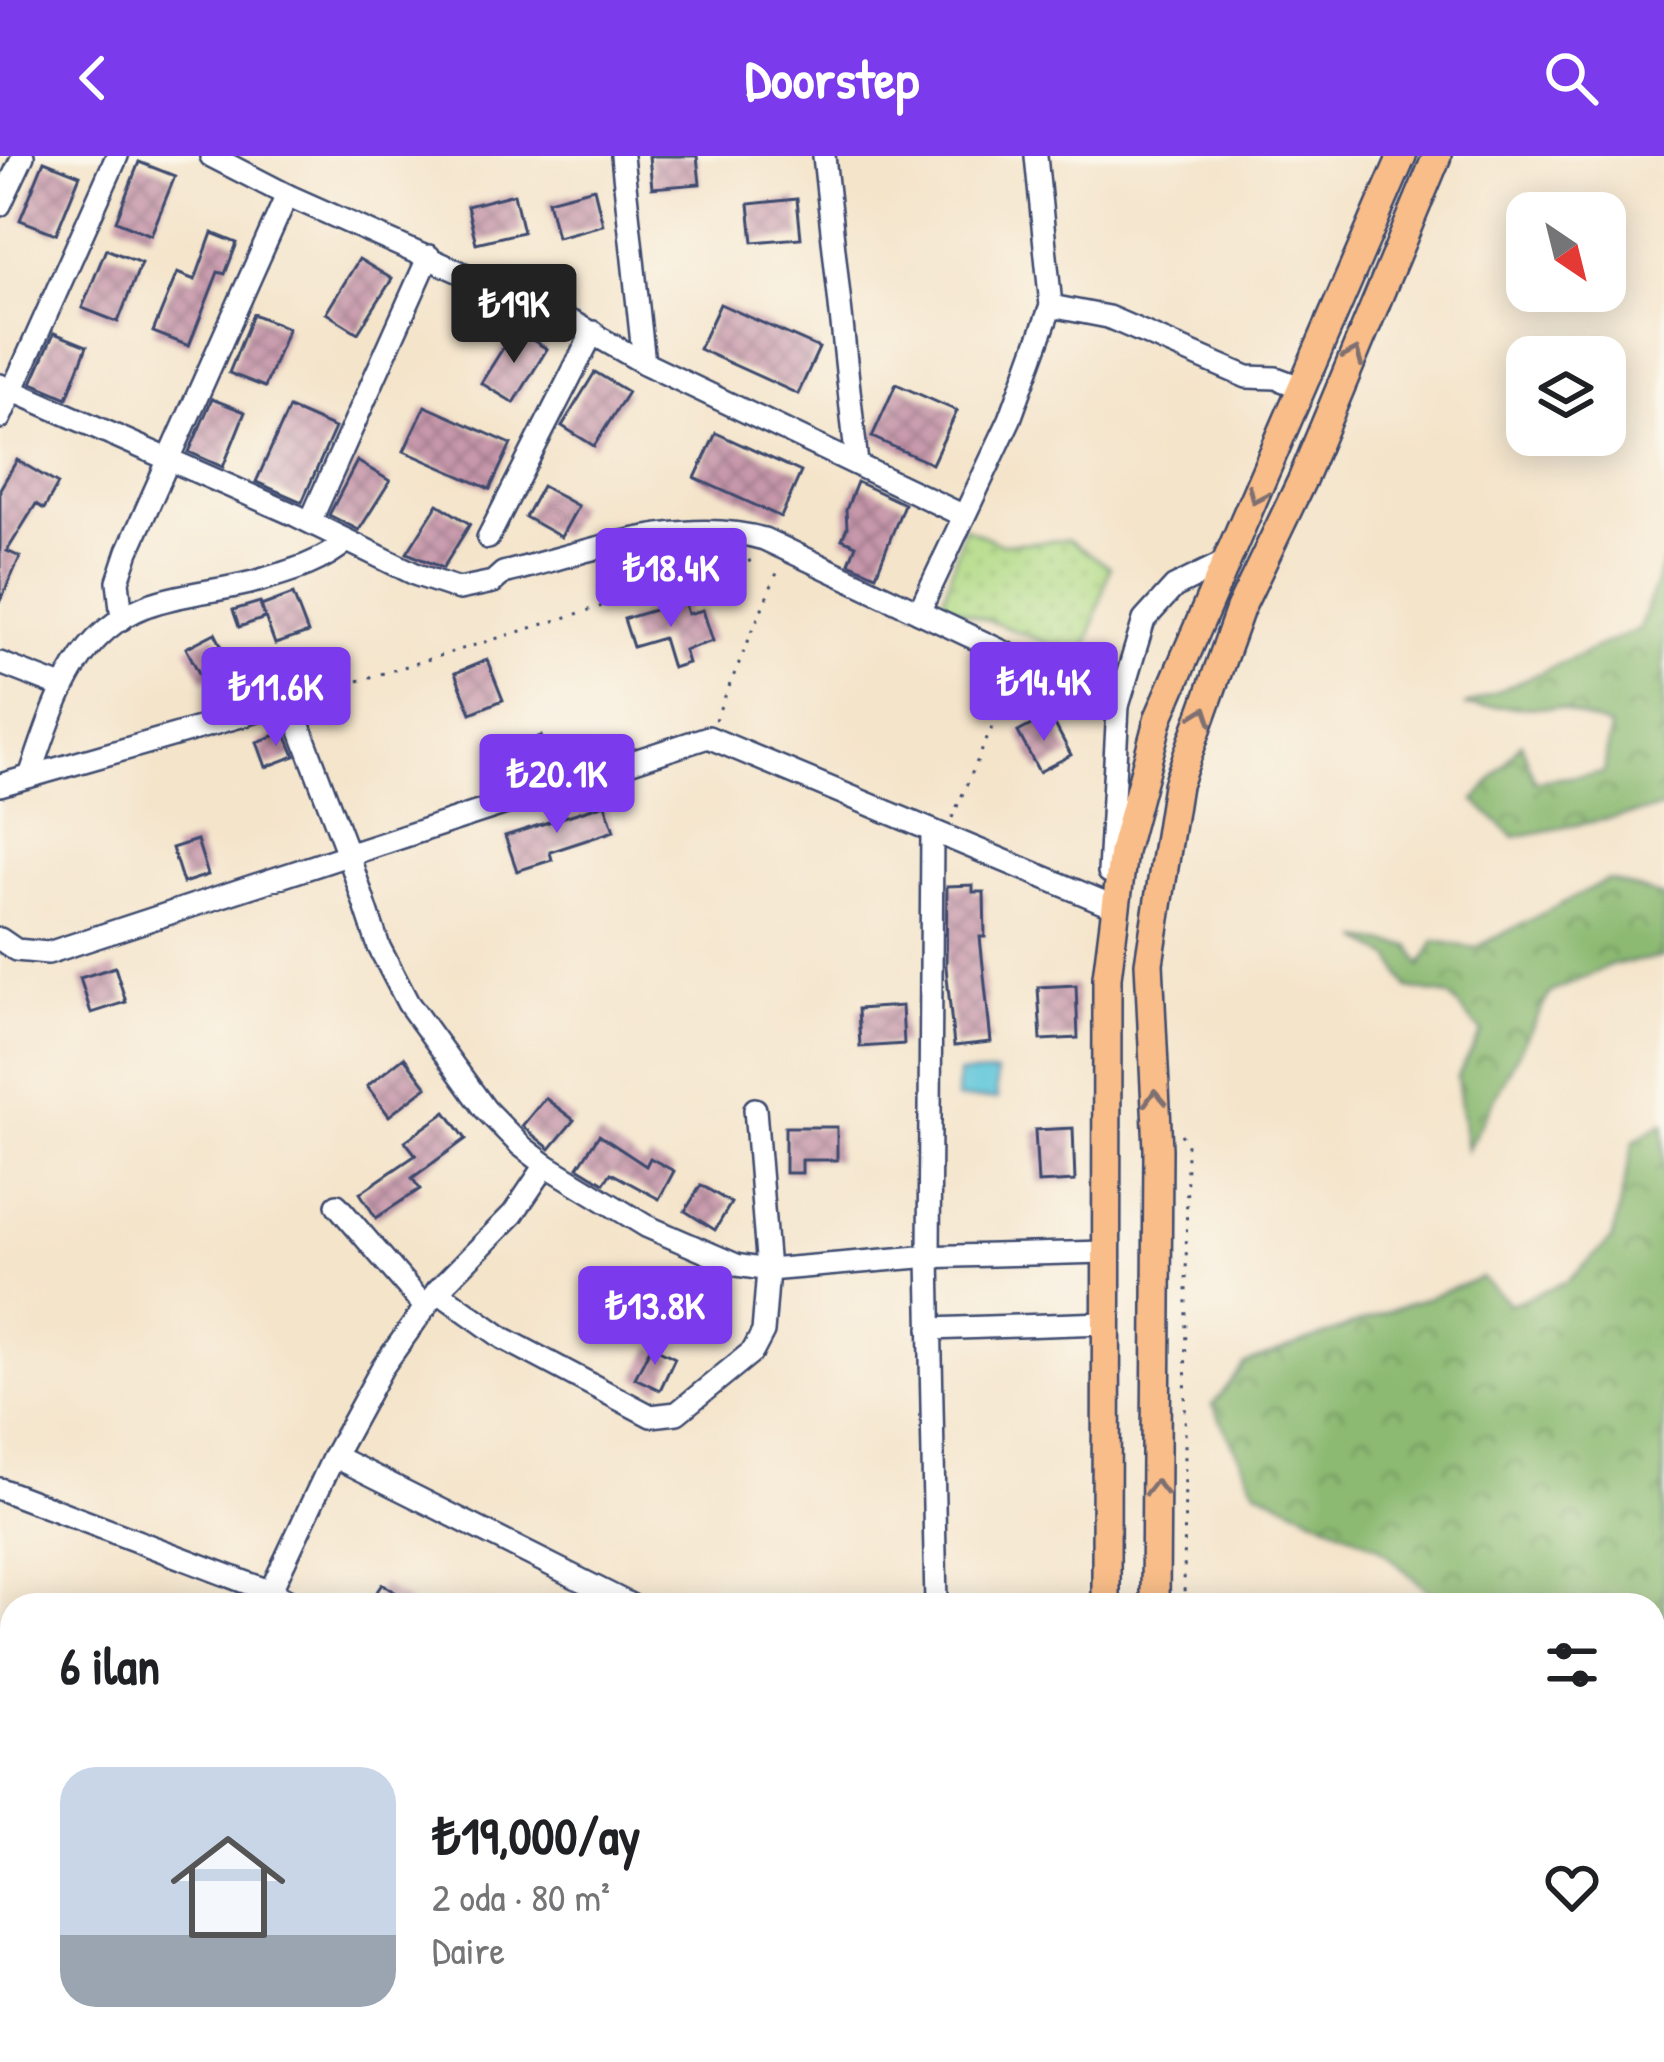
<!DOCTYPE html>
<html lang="tr">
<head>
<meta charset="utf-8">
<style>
  :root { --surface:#fff; --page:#f2f2f2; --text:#202124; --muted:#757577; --accent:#7c3aed }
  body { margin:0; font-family:"Patrick Hand",sans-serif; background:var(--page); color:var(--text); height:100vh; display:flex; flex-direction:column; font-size:45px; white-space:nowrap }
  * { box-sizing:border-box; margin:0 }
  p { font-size:39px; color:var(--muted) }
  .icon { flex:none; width:66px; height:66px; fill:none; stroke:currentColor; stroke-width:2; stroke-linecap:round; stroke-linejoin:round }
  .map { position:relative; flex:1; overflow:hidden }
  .sheet { position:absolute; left:0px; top:1437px; width:1665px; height:471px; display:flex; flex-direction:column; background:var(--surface); border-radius:36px 36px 0 0; box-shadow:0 6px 30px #0003 }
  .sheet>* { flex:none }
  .needle { width:78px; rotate:145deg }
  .controls { position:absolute; left:1506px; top:36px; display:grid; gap:24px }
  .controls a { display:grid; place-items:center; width:120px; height:120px; border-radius:24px; background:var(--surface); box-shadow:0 6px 30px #0003; font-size:60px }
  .price { position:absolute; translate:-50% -102px; padding:0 27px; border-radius:12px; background:var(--accent); color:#fff; font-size:39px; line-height:78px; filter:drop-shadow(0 3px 6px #0008) }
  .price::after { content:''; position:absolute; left:50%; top:72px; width:36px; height:27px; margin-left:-18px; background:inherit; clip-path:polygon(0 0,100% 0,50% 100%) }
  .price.active { background:#222; color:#fff }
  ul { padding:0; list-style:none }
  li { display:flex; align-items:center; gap:36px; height:300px; padding:0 60px }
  li span { display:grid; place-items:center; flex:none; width:336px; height:240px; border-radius:36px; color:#555 }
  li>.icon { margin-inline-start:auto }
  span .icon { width:144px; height:144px; fill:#fffc; stroke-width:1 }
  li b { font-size:51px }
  h2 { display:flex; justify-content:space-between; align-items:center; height:144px; padding:0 60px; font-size:51px }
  header { display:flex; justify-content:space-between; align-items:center; height:156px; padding:0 60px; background:var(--accent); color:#fff; font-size:54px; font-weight:700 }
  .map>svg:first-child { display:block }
  .forest { fill:url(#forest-crowns); stroke:#547468; stroke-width:3 }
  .park { fill:url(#park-dots); stroke:#668472; stroke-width:3 }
  .water { fill:#5cc5d9; stroke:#3c7a9c; stroke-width:3 }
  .building { fill:url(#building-cross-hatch) }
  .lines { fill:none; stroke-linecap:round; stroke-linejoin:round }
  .minor-casing { stroke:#3c4a6e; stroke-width:26 }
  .major-casing { stroke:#3c4a6e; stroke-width:32 }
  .path { stroke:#3c4a6e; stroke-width:3; stroke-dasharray:3 9; stroke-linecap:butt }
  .minor { stroke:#fff; stroke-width:21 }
  .major { stroke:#f8bd88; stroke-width:27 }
  .oneway { stroke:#7e6f71 }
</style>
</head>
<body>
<header><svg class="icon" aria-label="back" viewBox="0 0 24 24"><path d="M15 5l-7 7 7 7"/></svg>Doorstep<svg class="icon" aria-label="search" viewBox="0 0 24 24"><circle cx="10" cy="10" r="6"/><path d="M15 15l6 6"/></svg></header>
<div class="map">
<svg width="1664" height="1906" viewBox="0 0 1664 1906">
  <defs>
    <pattern id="forest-crowns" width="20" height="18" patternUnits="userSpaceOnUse" patternTransform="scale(3)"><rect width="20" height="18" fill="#8cba72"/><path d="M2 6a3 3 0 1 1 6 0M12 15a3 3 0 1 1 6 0" fill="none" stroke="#729861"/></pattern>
    <pattern id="park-dots" width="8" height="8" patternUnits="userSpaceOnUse" patternTransform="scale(3)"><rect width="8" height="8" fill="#b0da85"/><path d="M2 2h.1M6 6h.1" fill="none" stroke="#97bb75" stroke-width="1.8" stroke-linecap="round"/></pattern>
    <pattern id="building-cross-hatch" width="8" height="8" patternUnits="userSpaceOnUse" patternTransform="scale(3)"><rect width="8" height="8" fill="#c798aa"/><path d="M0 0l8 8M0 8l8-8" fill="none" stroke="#a17c8e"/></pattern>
  </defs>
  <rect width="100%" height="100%" fill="#fbf7ec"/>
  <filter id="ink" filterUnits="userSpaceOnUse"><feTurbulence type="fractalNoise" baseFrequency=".00833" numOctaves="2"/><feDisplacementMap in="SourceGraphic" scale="24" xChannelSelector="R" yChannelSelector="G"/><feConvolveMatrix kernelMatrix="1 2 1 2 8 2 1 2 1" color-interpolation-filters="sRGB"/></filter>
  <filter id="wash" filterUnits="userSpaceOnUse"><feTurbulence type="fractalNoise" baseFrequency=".004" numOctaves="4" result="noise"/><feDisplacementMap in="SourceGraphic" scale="48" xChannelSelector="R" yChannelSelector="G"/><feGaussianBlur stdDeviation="2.7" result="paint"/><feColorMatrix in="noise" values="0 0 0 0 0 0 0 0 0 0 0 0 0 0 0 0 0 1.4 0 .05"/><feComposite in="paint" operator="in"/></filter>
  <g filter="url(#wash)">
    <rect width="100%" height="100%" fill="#f4e4ca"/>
    <g class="forest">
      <path d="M1664,405V652L1514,681L1475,645L1521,587L1535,625L1604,617L1610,571L1558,552L1464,550L1639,473Z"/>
      <path d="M1608,724L1664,741V801L1611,809L1550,837L1467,994L1457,921L1482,876L1449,840L1408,832L1392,802L1360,783L1410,790L1421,810L1435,785L1475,792Z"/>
      <path d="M1664,967V1906H1300L1297,1896H1653V1449H1445L1378,1391L1256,1333L1213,1249L1245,1208L1481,1122L1511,1148L1568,1125L1612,1083L1634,985Z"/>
    </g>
    <path class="park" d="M964,371L1002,388L1068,384L1110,411L1084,501L942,447Z"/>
    <path class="water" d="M996,917L997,943H957L958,918Z"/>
    <g id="blocks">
      <g class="building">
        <path d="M649,0H697L700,28L652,32Z"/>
        <path d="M44,5L80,19L56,78L20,64Z"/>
        <path d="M139,6L175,20L151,79L116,65Z"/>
        <path d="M594,32L603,69L557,81L548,44Z"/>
        <path d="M514,38L523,76L476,87L467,50Z"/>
        <path d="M797,43L801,82L753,86L749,48Z"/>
        <path d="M212,77L237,87L225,118L218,116L189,190L153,176L177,117L195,124Z"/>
        <path d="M106,93L141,107L118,166L82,152Z"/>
        <path d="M359,103L392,123L358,177L326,157Z"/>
        <path d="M720,148L819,192L798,238L699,193Z"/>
        <path d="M253,158L288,172L265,231L229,217Z"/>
        <path d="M515,173L547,193L514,247L481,227Z"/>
        <path d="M54,177L87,190L67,242L32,227Z"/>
        <path d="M595,216L628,236L594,290L562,270Z"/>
        <path d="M896,228L957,255L932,308L872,281Z"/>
        <path d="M212,243L245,256L223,311L189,296Z"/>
        <path d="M425,250L511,288L490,333L404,295Z"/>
        <path d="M289,252L335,272L302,346L256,326Z"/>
        <path d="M716,277L801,316L781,361L695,322Z"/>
        <path d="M17,304L58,328L44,353L36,348L7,395L20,401L0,446V333Z"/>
        <path d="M357,305L390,325L359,374L329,359Z"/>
        <path d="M857,326L904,348L876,419L849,407L856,389L842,383L847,372L846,354Z"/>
        <path d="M542,330L578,350L561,381L525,361Z"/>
        <path d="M438,348L470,368L443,412L407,397Z"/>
        <path d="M293,438L308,477L275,488L261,450Z"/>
        <path d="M684,445L688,458L703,454L713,485L684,494L688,507L672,512L663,482L633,491L624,463Z"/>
        <path d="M260,446L265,462L239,471L233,454Z"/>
        <path d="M215,477L232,510L203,525L186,492Z"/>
        <path d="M487,504L503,544L471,557L455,517Z"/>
        <path d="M1050,559L1071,599L1039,616L1018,576Z"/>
        <path d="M285,576L295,600L266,611L257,586Z"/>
        <path d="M541,580L555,615L527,625L513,591Z"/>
        <path d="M605,648L614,675L550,696L552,704L517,715L505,680Z"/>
        <path d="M197,684L208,719L183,727L172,692Z"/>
        <path d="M973,729V736H984L985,781H980L991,886L954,890L946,811L947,730Z"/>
        <path d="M115,811L126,846L91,857L80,822Z"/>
        <path d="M1076,829L1078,882L1041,884L1038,831Z"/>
        <path d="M902,850L904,888L860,891L858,853Z"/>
        <path d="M404,901L427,931L389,960L367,930Z"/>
        <path d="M545,942L574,964L550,993L522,970Z"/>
        <path d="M446,956L466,983L412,1022L420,1033L376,1062L360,1037L416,999L405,985Z"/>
        <path d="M785,971H837V1004H802V1017H785Z"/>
        <path d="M1073,972L1075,1025L1038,1027L1035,974Z"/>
        <path d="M599,979L646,1010L650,1002L674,1015L659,1043L611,1017L604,1027L578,1011Z"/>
        <path d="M701,1029L731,1047L715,1074L685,1055Z"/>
        <path d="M651,1190L675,1202L660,1234L635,1222Z"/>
        <path d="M382,1428L414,1449H368Z"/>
      </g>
    </g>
  </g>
  <g filter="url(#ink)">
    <use href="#blocks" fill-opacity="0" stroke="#3c4a6e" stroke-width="3"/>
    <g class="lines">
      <g class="minor-casing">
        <g id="minor">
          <path d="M211,0L287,39L574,167L644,207L964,360"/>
          <path d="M622,0L644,207"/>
          <path d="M824,0L857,308"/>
          <path d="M0,49L23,0"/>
          <path d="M1051,150L1108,161L1247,221L1276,222L1303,232"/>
          <path d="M0,229L295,359L417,419L459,433L493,426L503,417C586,397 680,359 764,383L1118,550"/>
          <path d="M0,262L117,0"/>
          <path d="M310,366L429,100"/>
          <path d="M488,382L593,176"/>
          <path d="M919,456L1010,263L1051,150L1036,0"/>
          <path d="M122,463L118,425L128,395L287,39"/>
          <path d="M0,507L62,531"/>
          <path d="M30,620C54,553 72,479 146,450C183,436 226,435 264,423C295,414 322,406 347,385"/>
          <path d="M0,629L290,546L349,701L379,791L408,847L485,953L520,989L546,1009L646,1070L736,1109L768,1114L919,1101L1105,1096"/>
          <path d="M932,675L929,1101L936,1449"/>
          <path d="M1109,716L1118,550L1144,464L1174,431L1227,405"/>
          <path d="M0,783L16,794L48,797L708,581L1108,748"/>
          <path d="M337,1049L425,1151"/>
          <path d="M437,1135L503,1182L651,1260L677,1257L753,1195L763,1176L768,1114L755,953"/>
          <path d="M930,1173L1105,1167"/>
          <path d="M334,1300L631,1449"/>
          <path d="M0,1333L271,1436L295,1449"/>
          <path d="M264,1449L334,1300L382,1212L437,1135L513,1058L546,1009"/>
          <path d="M0,1520L12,1525"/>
          <path d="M0,1822L12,1792"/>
          <path d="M20,1896L51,1906"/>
          <path d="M435,1896L456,1906"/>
          <path d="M779,1896L801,1906"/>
          <path d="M1203,1896L1207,1906"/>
          <path d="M708,1906L713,1896"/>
          <path d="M879,1906L882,1896"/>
        </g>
      </g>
      <g class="major-casing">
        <g id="major">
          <path d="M1106,1449L1107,821L1123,696L1159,561L1402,0"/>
          <path d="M1155,1449L1158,993L1149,807L1177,629L1240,453L1302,324L1437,0"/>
          <path d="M1049,1906L1052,1896"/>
          <path d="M1101,1906L1104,1896"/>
        </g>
      </g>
      <g class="path">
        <path d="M312,539L756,403"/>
        <path d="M715,564L779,412"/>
        <path d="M952,662L1014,522"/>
        <path d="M1181,978L1187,988L1184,1449"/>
      </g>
      <use href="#minor" class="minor"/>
      <use href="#major" class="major"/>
    </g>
    <defs><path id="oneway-chevron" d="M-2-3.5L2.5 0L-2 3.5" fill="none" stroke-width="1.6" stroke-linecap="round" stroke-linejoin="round" transform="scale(3)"/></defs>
    <g class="oneway">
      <use href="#oneway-chevron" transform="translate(1354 200) rotate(-67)"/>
      <use href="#oneway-chevron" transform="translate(1256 339) rotate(114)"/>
      <use href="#oneway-chevron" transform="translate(1203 559) rotate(-70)"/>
      <use href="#oneway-chevron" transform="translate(1155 942) rotate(-93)"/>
      <use href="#oneway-chevron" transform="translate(1156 1332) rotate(-90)"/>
    </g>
  </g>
</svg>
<div class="controls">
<a><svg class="needle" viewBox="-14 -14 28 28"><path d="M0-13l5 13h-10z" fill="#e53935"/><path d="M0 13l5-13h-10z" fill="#757577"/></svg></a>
<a><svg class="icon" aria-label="layers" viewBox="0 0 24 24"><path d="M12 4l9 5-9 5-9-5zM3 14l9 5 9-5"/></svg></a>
</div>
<b class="price active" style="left:514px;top:210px">₺19K</b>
<b class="price" style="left:671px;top:474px">₺18.4K</b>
<b class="price" style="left:1044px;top:588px">₺14.4K</b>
<b class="price" style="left:276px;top:593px">₺11.6K</b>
<b class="price" style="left:557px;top:680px">₺20.1K</b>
<b class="price" style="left:655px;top:1212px">₺13.8K</b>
<section class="sheet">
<h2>6 ilan<svg class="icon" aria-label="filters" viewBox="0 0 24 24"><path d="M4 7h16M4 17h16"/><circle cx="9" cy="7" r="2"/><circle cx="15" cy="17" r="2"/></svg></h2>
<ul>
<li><span style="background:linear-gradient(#c9d6e8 70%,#9aa5b1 0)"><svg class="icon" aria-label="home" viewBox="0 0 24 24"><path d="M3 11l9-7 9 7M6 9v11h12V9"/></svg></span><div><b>₺19,000/ay</b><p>2 oda · 80 m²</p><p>Daire</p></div><svg class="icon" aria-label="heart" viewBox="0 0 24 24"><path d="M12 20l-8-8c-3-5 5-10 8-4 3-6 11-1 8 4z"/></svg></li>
</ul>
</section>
</div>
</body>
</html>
